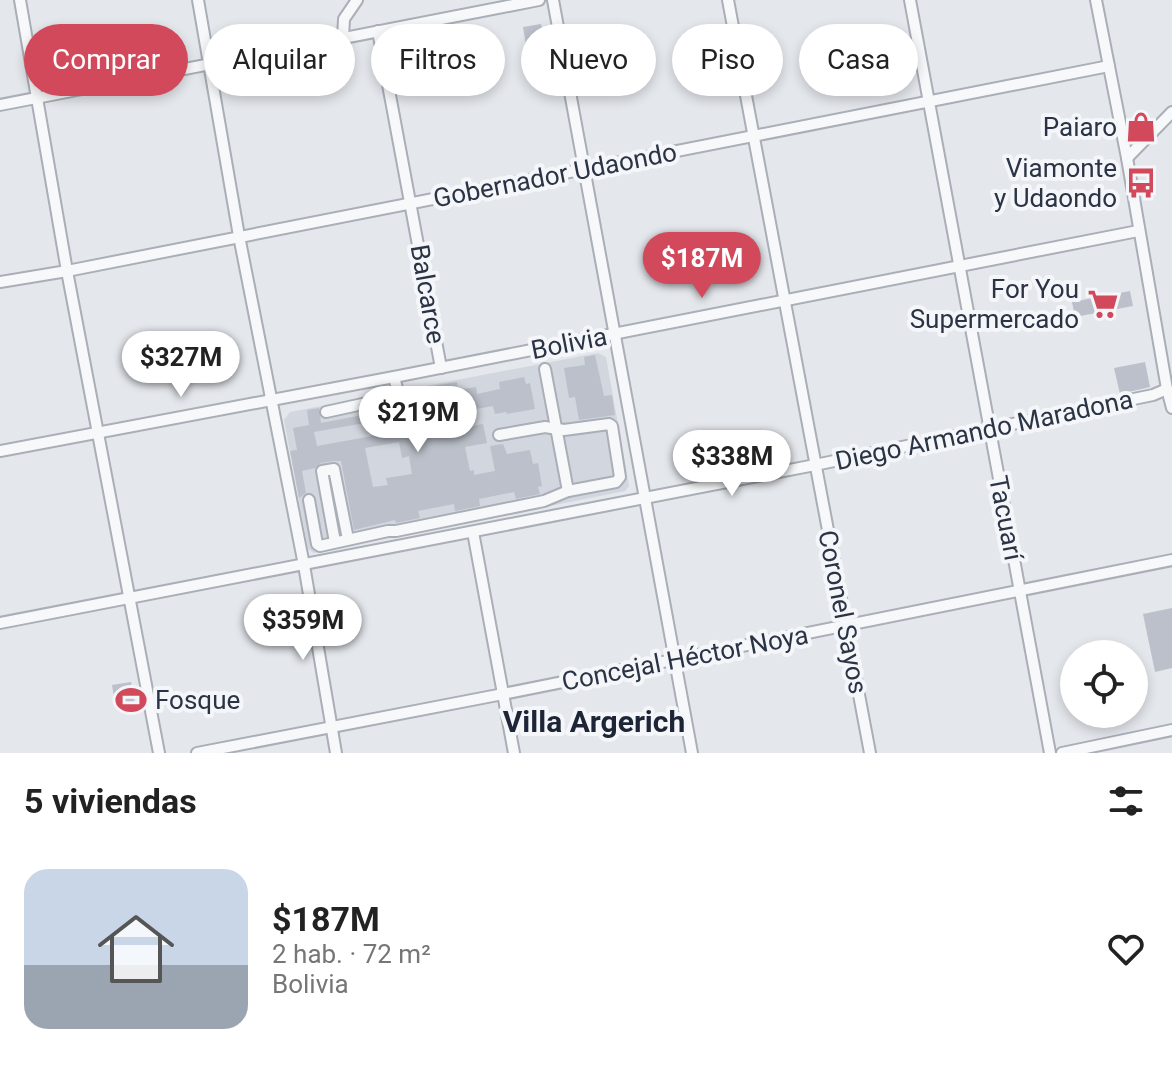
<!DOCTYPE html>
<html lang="es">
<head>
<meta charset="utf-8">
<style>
  :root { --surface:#fff; --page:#f2f2f2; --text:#222; --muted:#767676; --accent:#d1495b }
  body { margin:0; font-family:Roboto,sans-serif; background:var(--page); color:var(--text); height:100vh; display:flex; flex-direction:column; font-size:30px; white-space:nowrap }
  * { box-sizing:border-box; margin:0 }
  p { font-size:26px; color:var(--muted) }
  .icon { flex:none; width:44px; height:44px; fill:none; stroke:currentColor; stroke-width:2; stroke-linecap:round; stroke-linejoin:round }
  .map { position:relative; height:753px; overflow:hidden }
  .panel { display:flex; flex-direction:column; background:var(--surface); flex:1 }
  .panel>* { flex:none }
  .banner { position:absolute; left:24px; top:24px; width:1124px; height:72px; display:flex; gap:16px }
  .buttons { position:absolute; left:1060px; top:640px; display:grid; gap:16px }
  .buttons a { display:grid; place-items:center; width:88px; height:88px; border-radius:50%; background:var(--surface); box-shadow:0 4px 12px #0003; font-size:40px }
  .price { position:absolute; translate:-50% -68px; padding:0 18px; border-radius:28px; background:#fff; color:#222; font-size:26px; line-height:52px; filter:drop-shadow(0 2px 4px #0008) }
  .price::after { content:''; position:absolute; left:50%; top:48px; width:24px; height:18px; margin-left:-12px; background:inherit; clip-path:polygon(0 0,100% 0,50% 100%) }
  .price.active { background:var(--accent); color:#fff }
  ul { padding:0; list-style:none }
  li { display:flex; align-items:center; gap:24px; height:200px; padding:0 24px }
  li span { display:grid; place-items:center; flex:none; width:224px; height:160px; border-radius:24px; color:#555 }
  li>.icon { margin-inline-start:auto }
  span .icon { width:96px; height:96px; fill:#fffc; stroke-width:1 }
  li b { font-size:34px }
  h2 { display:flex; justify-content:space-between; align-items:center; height:96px; padding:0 24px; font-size:34px }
  .tag { padding:0 28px; border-radius:36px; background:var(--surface); box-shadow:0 4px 12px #0003; font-size:28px; line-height:72px }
  .tag.active { background:var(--accent); color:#fff }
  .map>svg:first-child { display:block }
  .built { fill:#d2d6de }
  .building { fill:#bbc0ca; fill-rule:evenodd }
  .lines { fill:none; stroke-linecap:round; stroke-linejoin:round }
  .minor-casing { stroke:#a9aeb7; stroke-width:14 }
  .minor { stroke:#f7f8fa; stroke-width:10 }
  .labels { text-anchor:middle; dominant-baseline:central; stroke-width:8; stroke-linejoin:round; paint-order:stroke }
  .poi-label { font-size:26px; fill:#2b3445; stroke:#f4f6f9; text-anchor:end }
  .street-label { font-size:26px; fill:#2b3445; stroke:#f4f6f9 }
  .quarter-label { font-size:30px; font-weight:bold; fill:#1d2536; stroke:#f4f6f9 }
</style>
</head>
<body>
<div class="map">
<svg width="1172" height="753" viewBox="0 0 1172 753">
  <rect width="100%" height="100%" fill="#e4e7ec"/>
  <path class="built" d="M598,353L606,357L629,486L625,491L314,553L308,549L284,420L290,412Z"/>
  <g class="building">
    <path d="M541,24L545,41L526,45L523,27Z"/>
    <path d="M1130,291L1133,306L1075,317L1072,302Z"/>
    <path d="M595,355L604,396L612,395L615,415L579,420L575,397L569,398L564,368L585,365L584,357Z"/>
    <path d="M1145,362L1150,387L1120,394L1114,368Z"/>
    <path d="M524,377L526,384L530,383L535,409L507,414L506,412L495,414L493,406L459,412L462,428L483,424L487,443L465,447L470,471L474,470V475L495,471L490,446L503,444L507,454L530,450L533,464L538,463L542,486L538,487L540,494L516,499L514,492L479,499L480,506L455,511L454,504L418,511L420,518L396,523L395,520L354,530L341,461H333L321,463L315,468L302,471L306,493L299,498L290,451L297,450L293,428L309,425L307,410L319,408L321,423L363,415V412L388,407L389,411L412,407L411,400L429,396L427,387L457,382L458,390L476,387L477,394L500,389L499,382ZM376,421L378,435L317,446L314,432ZM399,442L402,458L409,456L412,474L386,478L388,485L373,487L365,448Z"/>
    <path d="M1172,608V668L1155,672L1143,614Z"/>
    <path d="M131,682L135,706L116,709L112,685Z"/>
  </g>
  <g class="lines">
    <g class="minor-casing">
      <g id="minor">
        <path d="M20,0L67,271L159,753"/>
        <path d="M198,0L239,236L304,565L336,753"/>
        <path d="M553,0L692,753"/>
        <path d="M728,0L870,753"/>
        <path d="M910,0L1050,753"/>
        <path d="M1096,0L1127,158L1167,389L1172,408"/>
        <path d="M378,31L441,368"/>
        <path d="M343,38L344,19L357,0"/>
        <path d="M0,105L539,0"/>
        <path d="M1127,158L1172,112"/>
        <path d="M0,282L67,271L1109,66"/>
        <path d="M545,369L568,491"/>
        <path d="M326,412L399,396L394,377"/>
        <path d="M0,451L394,377L1138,231"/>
        <path d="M309,500L317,544L320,546L388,531H396L544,501L568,491L616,482L620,477L612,426L609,424L564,430L545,427L499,435"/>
        <path d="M473,532L514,753"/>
        <path d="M335,542L322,471L334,469L348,539"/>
        <path d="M0,623L815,465L1153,395L1167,389"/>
        <path d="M197,753L503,694L1172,560"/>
        <path d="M1062,753L1172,730"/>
      </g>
    </g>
    <use href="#minor" class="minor"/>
  </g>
  <defs>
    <g id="shop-bare" transform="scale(2.4)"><path d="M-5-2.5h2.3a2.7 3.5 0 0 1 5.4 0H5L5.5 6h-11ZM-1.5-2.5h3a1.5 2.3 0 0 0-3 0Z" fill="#d1495b" stroke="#f4f6f9" stroke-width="2.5" paint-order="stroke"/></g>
    <g id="bus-bare" transform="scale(2.4)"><path d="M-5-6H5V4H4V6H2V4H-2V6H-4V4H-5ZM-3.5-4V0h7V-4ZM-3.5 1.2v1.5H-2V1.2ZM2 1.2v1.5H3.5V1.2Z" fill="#d1495b" stroke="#f4f6f9" stroke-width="2.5" paint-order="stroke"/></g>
    <g id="supermarket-bare" transform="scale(2.4)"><path d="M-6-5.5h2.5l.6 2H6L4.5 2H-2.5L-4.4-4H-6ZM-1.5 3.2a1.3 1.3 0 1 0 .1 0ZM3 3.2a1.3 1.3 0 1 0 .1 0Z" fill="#d1495b" stroke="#f4f6f9" stroke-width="2.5" paint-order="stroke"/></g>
    <g id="stadium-bare" transform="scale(2.4)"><path d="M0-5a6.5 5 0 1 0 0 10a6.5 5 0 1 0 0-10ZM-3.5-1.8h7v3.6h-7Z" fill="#d1495b" stroke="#f4f6f9" stroke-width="2.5" paint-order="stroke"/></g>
  </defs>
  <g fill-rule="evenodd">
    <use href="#shop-bare" x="1141" y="127"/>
    <use href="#bus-bare" x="1141" y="183"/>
    <use href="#supermarket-bare" x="1103" y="304"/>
    <use href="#stadium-bare" x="131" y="700"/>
  </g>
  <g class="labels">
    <g class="poi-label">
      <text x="1117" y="127">Paiaro</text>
      <text x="1117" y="168">Viamonte<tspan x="1117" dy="30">y Udaondo</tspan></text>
      <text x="1079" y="289">For You<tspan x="1079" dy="30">Supermercado</tspan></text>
      <text x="155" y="700" text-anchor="start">Fosque</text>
    </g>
    <g class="street-label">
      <text transform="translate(555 175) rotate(-11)">Gobernador Udaondo</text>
      <text transform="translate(428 294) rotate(80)">Balcarce</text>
      <text transform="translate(569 343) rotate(-11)">Bolivia</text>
      <text transform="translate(984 430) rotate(-12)">Diego Armando Maradona</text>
      <text transform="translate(1006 518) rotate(79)">Tacuarí</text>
      <text transform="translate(843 612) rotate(79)">Coronel Sayos</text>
      <text transform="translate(685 658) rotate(-11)">Concejal Héctor Noya</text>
    </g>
    <g class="quarter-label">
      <text x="594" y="721">Villa Argerich</text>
    </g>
  </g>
</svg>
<div class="buttons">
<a><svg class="icon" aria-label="locate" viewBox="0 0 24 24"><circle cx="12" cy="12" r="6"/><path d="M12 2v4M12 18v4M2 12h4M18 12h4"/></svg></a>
</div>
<b class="price active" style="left:702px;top:300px">$187M</b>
<b class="price" style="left:181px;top:399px">$327M</b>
<b class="price" style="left:418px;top:454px">$219M</b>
<b class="price" style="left:732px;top:498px">$338M</b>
<b class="price" style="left:303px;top:662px">$359M</b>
<div class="banner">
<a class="tag active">Comprar</a>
<a class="tag">Alquilar</a>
<a class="tag">Filtros</a>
<a class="tag">Nuevo</a>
<a class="tag">Piso</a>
<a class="tag">Casa</a>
</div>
</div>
<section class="panel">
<h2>5 viviendas<svg class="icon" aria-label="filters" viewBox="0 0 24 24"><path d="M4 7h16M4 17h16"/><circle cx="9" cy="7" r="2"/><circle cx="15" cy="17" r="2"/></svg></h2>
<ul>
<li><span style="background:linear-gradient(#c9d6e8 60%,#9aa5b1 0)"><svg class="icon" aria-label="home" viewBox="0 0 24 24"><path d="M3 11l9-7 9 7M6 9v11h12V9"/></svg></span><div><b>$187M</b><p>2 hab. · 72 m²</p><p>Bolivia</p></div><svg class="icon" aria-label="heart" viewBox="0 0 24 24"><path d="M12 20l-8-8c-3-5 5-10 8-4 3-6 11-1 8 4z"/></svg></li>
</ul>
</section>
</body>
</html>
